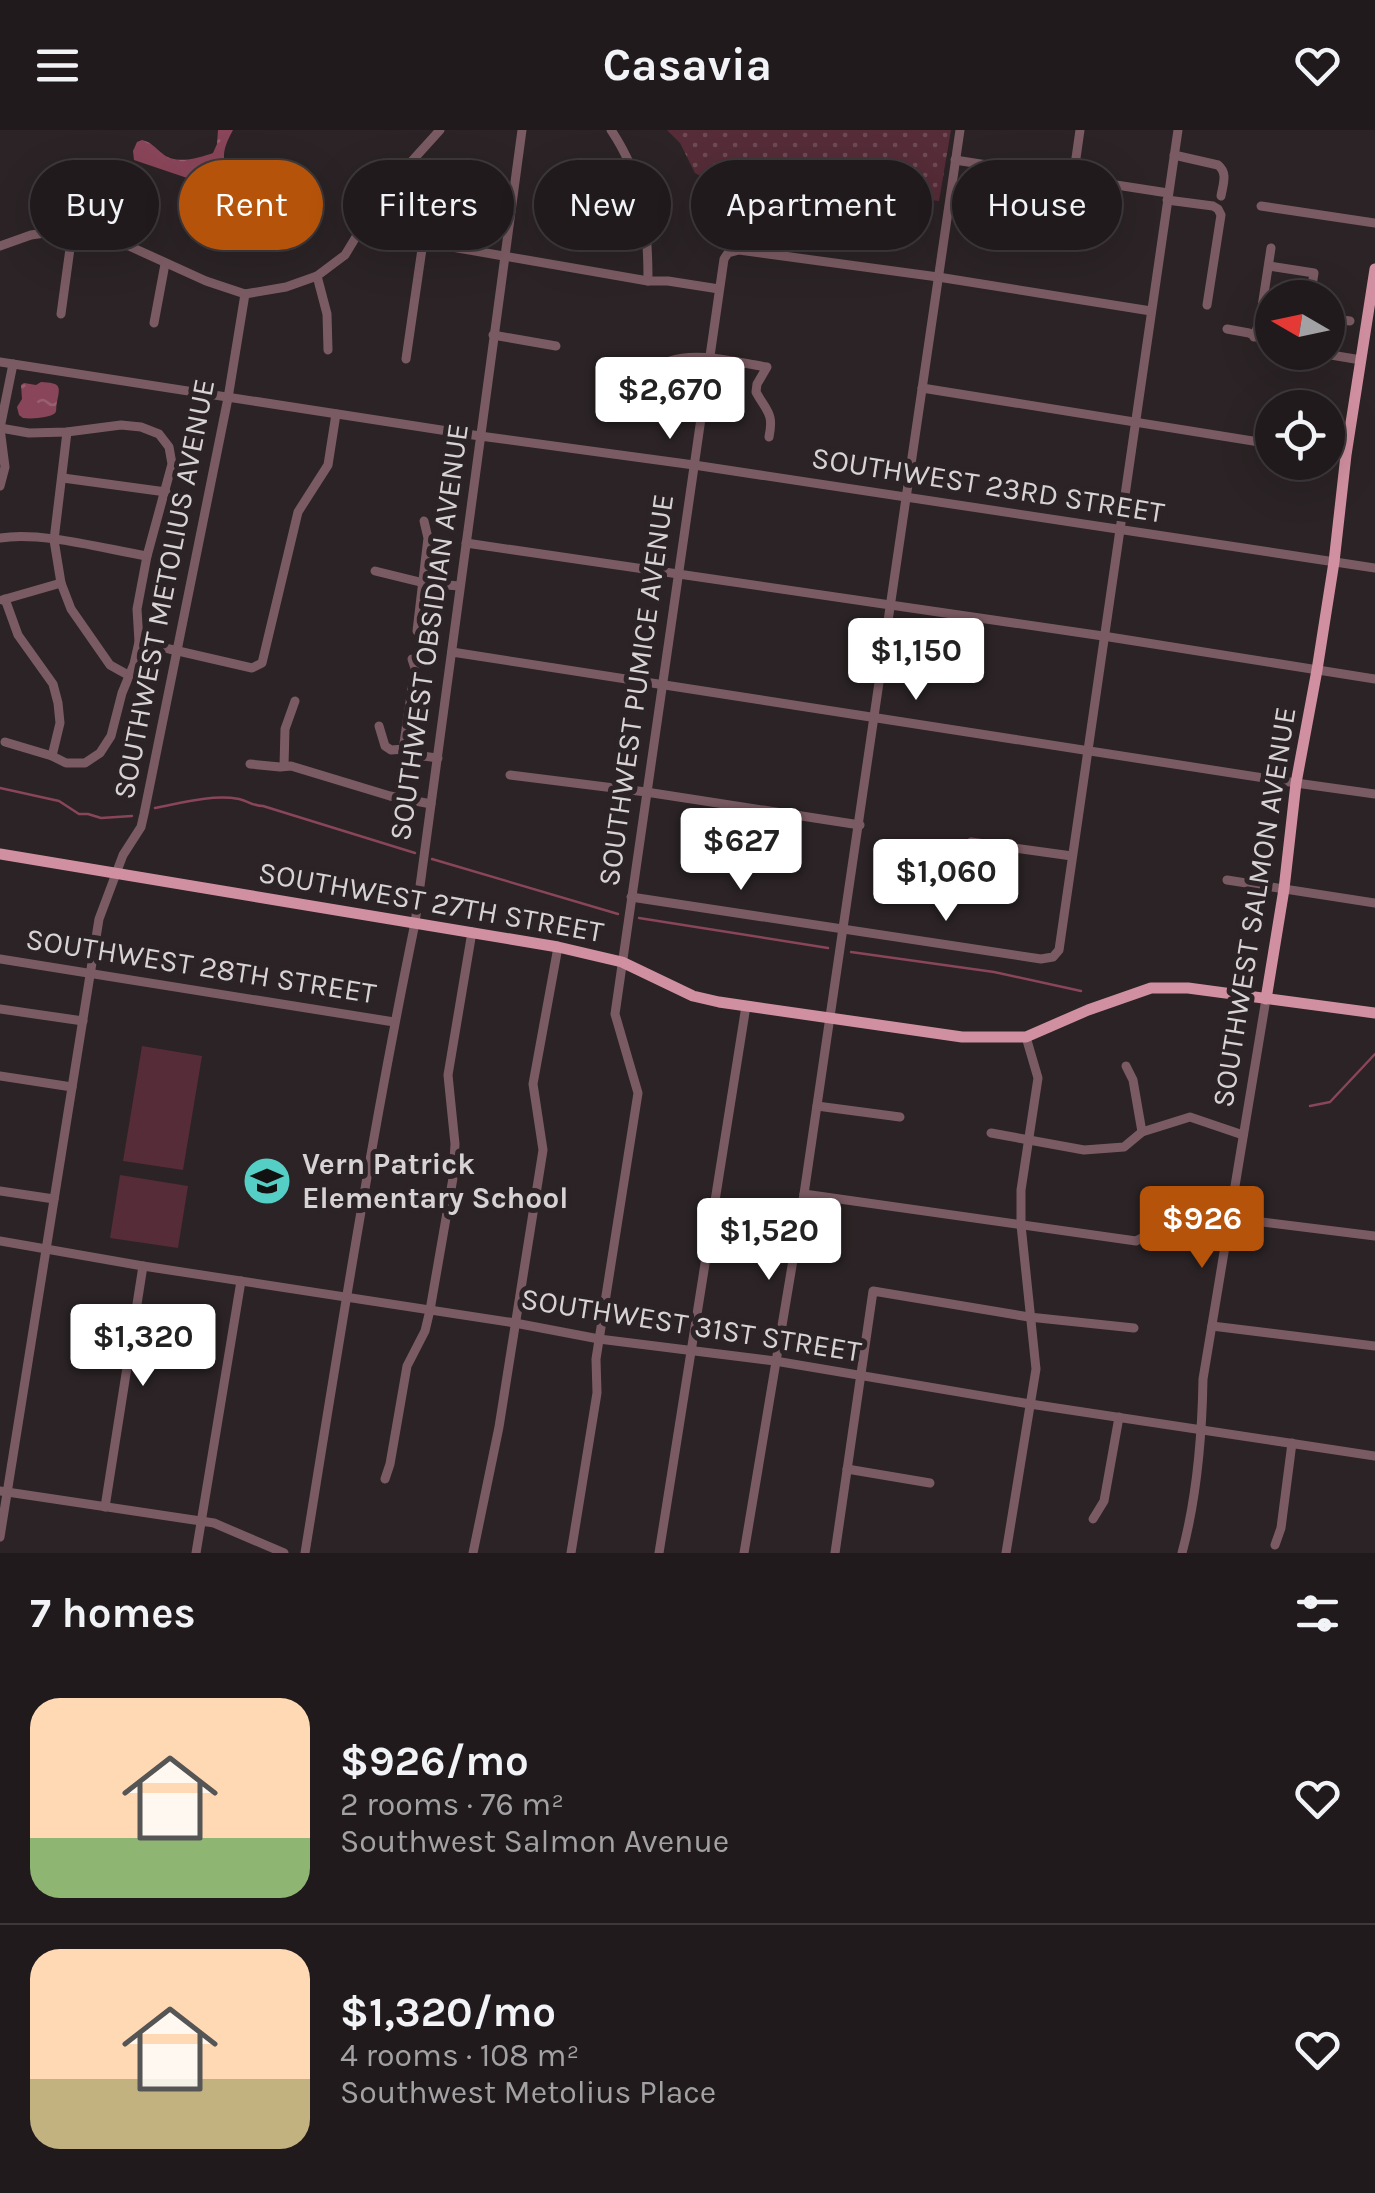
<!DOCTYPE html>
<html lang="en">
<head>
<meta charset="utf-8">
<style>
  :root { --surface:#201a1c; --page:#282325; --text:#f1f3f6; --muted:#a2a1a3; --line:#3d383b; --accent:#b45309 }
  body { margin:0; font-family:Karla,sans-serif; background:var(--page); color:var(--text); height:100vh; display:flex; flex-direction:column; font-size:38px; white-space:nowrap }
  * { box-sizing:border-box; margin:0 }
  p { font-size:32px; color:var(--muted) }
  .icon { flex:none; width:55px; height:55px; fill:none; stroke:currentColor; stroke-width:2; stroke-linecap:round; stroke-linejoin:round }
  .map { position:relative; height:1423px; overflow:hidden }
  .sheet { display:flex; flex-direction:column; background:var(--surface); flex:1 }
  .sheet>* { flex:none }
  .guide { position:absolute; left:30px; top:30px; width:1315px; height:90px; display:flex; gap:20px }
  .needle { width:65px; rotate:279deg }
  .buttons { position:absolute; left:1255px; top:150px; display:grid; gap:20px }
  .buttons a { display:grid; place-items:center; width:90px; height:90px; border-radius:50%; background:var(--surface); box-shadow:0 10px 40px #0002,0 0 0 2px var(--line); font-size:50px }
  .price { position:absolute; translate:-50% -85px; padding:0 22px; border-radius:10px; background:#fff; color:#222; font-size:32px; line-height:65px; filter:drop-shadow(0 2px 5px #0008) }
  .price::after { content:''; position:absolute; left:50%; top:60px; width:30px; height:22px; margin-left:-15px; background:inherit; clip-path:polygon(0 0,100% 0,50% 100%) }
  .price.selected { background:var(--accent); color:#fff }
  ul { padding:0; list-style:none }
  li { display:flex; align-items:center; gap:30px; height:250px; padding:0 30px }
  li+li { border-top:2px solid var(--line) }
  li span { display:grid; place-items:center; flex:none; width:280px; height:200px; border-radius:30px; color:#555 }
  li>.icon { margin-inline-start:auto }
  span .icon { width:120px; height:120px; fill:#fffc; stroke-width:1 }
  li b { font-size:42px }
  h2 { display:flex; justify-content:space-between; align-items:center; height:120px; padding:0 30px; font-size:42px }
  .tag { padding:0 35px; border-radius:45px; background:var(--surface); box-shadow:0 10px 40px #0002,0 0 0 2px var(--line); font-size:35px; line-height:90px }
  .tag.selected { background:var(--accent); color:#fff }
  header { display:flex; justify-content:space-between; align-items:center; height:130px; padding:0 30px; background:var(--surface); font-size:45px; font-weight:700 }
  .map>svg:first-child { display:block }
  .park { fill:url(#park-dots) }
  .pitch { fill:#552c38 }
  .water { fill:url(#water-ripples) }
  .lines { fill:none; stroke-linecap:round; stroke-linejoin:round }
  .stream { stroke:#894559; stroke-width:2.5 }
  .minor { stroke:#7b5b63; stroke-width:9 }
  .major { stroke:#d190a1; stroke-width:11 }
  .labels { text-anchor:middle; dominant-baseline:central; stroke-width:10; stroke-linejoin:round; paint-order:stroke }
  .street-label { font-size:30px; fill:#d7d2d3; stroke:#2b2325 }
  .poi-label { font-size:30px; font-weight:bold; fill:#d7d2d3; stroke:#2b2325; text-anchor:start }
</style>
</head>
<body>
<header><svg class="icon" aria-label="menu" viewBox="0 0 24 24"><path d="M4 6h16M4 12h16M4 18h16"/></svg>Casavia<svg class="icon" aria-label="heart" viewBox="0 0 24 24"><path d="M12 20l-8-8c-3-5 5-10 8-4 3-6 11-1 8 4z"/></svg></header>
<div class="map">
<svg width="1375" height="1423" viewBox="0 0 1375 1423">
  <defs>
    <pattern id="park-dots" width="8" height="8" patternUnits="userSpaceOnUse" patternTransform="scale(2.5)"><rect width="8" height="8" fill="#552c38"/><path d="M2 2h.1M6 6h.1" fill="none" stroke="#6d4a54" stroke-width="1.8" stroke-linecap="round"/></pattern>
    <pattern id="water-ripples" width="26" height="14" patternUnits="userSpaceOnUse" patternTransform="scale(2.5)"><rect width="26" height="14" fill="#894559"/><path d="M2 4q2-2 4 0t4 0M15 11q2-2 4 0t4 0" fill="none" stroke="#995f70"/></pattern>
  </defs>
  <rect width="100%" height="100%" fill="#2b2325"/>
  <path class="park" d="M667,0H951L939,71L889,65L886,90L827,84L768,65L745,48L741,64L723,58L695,43L680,13Z"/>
  <g class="pitch">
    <path d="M142,916L202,926L183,1040L123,1031Z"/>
    <path d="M120,1045L188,1056L178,1118L110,1108Z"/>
  </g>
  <g class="water">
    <path d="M218,0H233C210,41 236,38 256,68L252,70L223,71L196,51L134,30L133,21L137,12L142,10C153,13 155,18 163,24C176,35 199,28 213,23L217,14Z"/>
    <path d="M41,252C60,253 61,255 57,272C55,281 59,283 49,286C42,288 30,289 23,288L19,285L17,277L22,269L21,255L24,253L36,255Z"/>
  </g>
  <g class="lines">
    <g class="stream">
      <path d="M0,658L59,671L79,684H88L101,688L132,686"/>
      <path d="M155,678C181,673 212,664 239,669C248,671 253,676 263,676L415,723"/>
      <path d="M432,729L618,784"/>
      <path d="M639,788L828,818"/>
      <path d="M851,822L994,842L1081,861"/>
      <path d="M1310,976L1330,972L1375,924"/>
    </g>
    <g class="minor">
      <path d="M611,0C644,49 648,94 648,151"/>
      <path d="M1174,25L1218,35C1228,43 1223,54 1221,66"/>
      <path d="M955,30L1168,63"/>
      <path d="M1073,49L1080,0"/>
      <path d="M1167,70L1213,76L1218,79L1221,85L1207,175"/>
      <path d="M1261,76L1375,93"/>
      <path d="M368,87L423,112L648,151H668L719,159"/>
      <path d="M0,116L31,105L52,102L72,104L129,116L206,151L245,164L286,157L317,146L345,125L368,87L402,42L440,0"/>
      <path d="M1269,136L1314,143L1310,168"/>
      <path d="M317,146L327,184L328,220"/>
      <path d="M61,184L72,104"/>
      <path d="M1328,188L1350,191"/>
      <path d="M154,193L165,134"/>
      <path d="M1227,199L1249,203L1272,215"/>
      <path d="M493,205L556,216"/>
      <path d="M1254,207L1260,190L1271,118"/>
      <path d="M1313,222L1361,230"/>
      <path d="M406,229L423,112"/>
      <path d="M0,232L480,306L694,335L1375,438"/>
      <path d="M649,244C656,240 663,234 670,231C699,221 738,233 767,237L757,254L756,262C767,282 774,283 769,307"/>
      <path d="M922,258L1272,314"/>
      <path d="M0,298L29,303L67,302L121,295L141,297L159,304L169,317L172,334L147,426L137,479L139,512L134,534L122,563L111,606L100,623L85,633H66L52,626L5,612"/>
      <path d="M67,302L54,410L61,453L71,479L110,535L128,545"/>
      <path d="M1328,322L1346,325"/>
      <path d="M63,348L166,362"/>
      <path d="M0,356L5,337L0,298L13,234"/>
      <path d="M0,408C41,401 105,419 147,426"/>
      <path d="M466,413L1103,506L1375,549"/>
      <path d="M375,441L424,453L459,456"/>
      <path d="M5,469L18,505L53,554L58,573L60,593L52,626"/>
      <path d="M2,470L61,453"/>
      <path d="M417,501L428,408L424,391"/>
      <path d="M139,512L252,538L262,533L298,382L328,335L336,284"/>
      <path d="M452,522L1296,653L1375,664"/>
      <path d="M412,529L415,538L404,613C408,627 426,626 438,628"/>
      <path d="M379,596L385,616L391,620L405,619"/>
      <path d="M250,634L280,637L291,636L390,666L431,674"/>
      <path d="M284,636L285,599L295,571"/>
      <path d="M510,645L646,662L860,695"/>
      <path d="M971,712L1072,726"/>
      <path d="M1227,750L1375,773"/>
      <path d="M631,767L1041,829L1053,827L1059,820L1178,0"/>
      <path d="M0,829L394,892"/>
      <path d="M0,879L83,891"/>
      <path d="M1126,936L1133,950L1142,1002"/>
      <path d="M0,946L72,957"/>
      <path d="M817,976L900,987"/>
      <path d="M991,1003L1084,1020L1124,1017L1142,1002L1190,987L1243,1005"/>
      <path d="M0,1061L54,1069"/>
      <path d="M804,1064L1136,1111L1196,1079L1230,1088L1375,1106"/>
      <path d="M0,1111L143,1136L515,1193L599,1209L775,1231L1030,1274L1375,1326"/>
      <path d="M1212,1196L1375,1216"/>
      <path d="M847,1339L930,1353"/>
      <path d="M385,1349L390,1334L407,1236L425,1201L430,1180L453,1048L455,1014L448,945L472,802"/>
      <path d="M0,1361L214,1393L284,1423"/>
      <path d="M105,1377L143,1136"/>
      <path d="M1093,1389L1104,1371L1119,1287"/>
      <path d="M0,1407L99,789L123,725L141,697L144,684L228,268L245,164"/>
      <path d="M1275,1415L1281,1398L1292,1313"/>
      <path d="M196,1423L241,1151"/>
      <path d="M305,1423C339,1212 372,1002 415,793L522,0"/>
      <path d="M473,1423L499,1297L543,1020L533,954L558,817"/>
      <path d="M571,1423L597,1263L596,1229L638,963L615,884L724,129L728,123L739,120L938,147L1151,181"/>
      <path d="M659,1423L746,876"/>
      <path d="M744,1423L804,1064L960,0"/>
      <path d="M835,1423L873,1161L1029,1187L1134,1198"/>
      <path d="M1006,1423L1036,1239L1021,1095V1060L1038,948L1026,907"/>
      <path d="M1182,1423C1197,1367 1202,1307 1203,1249L1266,869"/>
    </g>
    <g class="major">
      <path d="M0,724L558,817L622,832L693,866L719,872L962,907H1026L1088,880L1151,858H1188L1375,883"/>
      <path d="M1266,869L1284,759L1296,653L1317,540L1334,432L1346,325L1375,139"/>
    </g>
  </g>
  <defs>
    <g id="school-disc" transform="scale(2.5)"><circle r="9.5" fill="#55cec5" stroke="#2b2325"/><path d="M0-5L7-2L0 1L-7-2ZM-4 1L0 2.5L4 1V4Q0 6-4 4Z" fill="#111"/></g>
  </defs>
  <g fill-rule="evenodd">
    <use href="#school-disc" x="267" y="1051"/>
  </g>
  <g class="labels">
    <g class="street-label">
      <text transform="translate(988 355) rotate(9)">SOUTHWEST 23RD STREET</text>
      <text transform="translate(164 459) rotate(-79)">SOUTHWEST METOLIUS AVENUE</text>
      <text transform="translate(429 502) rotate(-82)">SOUTHWEST OBSIDIAN AVENUE</text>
      <text transform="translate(636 560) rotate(-82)">SOUTHWEST PUMICE AVENUE</text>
      <text transform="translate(431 772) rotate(10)">SOUTHWEST 27TH STREET</text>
      <text transform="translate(1254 777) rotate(-81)">SOUTHWEST SALMON AVENUE</text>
      <text transform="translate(201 836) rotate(9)">SOUTHWEST 28TH STREET</text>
      <text transform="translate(691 1195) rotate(9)">SOUTHWEST 31ST STREET</text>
    </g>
    <g class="poi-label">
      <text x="302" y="1034">Vern Patrick<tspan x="302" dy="34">Elementary School</tspan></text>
    </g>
  </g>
</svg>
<div class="buttons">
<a><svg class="needle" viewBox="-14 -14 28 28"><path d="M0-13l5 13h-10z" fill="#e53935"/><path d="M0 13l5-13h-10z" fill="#a2a1a3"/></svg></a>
<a><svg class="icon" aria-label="locate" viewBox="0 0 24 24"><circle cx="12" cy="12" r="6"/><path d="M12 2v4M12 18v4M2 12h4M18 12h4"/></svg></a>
</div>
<b class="price" style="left:670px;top:312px">$2,670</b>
<b class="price" style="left:916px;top:573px">$1,150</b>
<b class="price" style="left:741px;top:763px">$627</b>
<b class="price" style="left:946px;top:794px">$1,060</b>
<b class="price selected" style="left:1202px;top:1141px">$926</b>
<b class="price" style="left:769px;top:1153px">$1,520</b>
<b class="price" style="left:143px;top:1259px">$1,320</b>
<div class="guide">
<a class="tag">Buy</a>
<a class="tag selected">Rent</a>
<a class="tag">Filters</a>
<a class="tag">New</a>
<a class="tag">Apartment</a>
<a class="tag">House</a>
</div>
</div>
<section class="sheet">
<h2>7 homes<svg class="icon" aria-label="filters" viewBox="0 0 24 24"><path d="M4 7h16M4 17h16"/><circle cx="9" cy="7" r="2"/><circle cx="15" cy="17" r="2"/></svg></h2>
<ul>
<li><span style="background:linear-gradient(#ffd9b3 70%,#8fb573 0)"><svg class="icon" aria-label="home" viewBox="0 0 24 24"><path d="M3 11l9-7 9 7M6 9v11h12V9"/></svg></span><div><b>$926/mo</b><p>2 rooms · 76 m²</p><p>Southwest Salmon Avenue</p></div><svg class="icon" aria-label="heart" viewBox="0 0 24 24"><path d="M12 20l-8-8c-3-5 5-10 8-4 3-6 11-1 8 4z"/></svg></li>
<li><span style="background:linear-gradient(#ffd9b3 65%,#c2b280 0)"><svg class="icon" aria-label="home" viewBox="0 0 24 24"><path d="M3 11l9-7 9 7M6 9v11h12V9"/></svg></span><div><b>$1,320/mo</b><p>4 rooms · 108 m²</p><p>Southwest Metolius Place</p></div><svg class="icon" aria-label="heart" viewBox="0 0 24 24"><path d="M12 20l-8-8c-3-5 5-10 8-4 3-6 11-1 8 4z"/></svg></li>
</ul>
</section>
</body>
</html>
